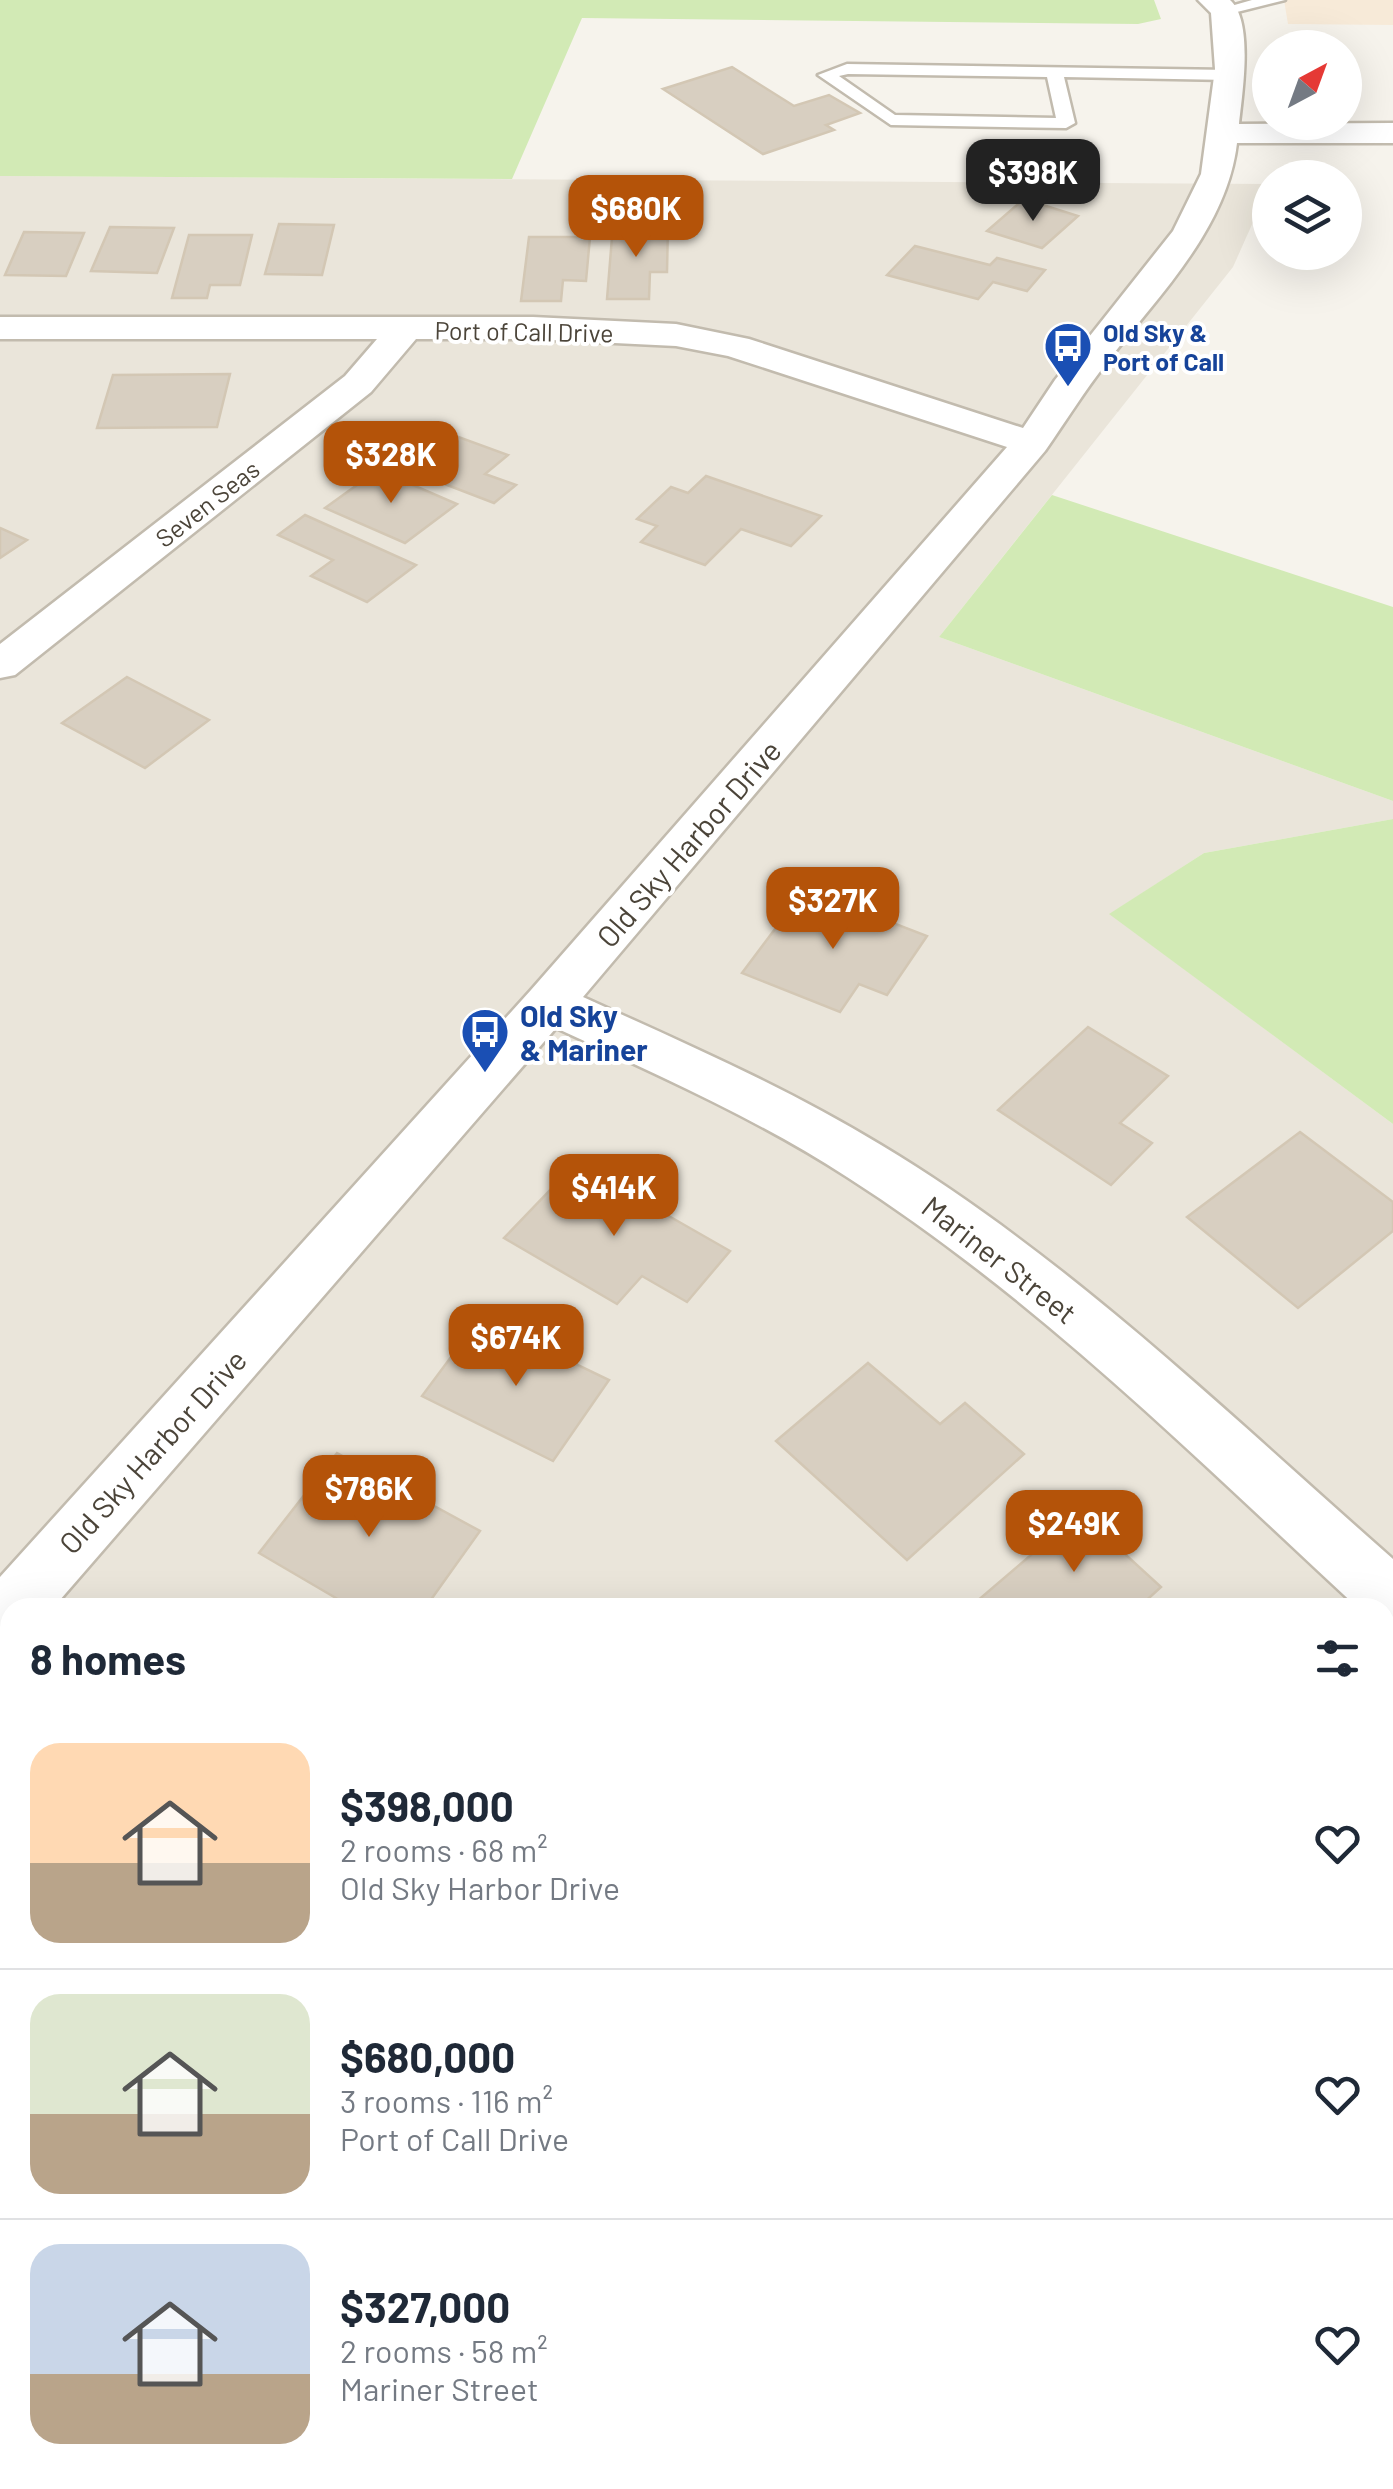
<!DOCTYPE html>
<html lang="en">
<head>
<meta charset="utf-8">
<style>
  :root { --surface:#fff; --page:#f2f2f3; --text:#1f2937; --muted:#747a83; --line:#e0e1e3; --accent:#b45309 }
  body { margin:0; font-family:Barlow,sans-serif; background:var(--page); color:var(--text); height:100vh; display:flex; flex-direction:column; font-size:38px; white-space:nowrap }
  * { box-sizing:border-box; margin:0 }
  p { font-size:32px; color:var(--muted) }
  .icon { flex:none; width:55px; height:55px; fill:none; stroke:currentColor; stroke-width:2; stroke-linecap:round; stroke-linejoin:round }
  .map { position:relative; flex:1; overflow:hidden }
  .details { position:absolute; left:0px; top:1598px; width:1395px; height:892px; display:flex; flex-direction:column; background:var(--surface); border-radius:30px 30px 0 0; box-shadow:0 10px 40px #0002 }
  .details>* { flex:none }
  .needle { width:65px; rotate:41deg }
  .controls { position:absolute; left:1252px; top:30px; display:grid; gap:20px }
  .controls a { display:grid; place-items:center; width:110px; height:110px; border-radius:50%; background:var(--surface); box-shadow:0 10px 40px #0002; font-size:50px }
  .price { position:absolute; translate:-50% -85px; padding:0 22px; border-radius:20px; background:var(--accent); color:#fff; font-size:32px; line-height:65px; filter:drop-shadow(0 2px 5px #0008) }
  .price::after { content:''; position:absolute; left:50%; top:60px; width:30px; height:22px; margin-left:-15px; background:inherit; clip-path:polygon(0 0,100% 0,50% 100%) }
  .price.selected { background:#222; color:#fff }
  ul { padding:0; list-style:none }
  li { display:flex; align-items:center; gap:30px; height:250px; padding:0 30px }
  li+li { border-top:2px solid var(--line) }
  li span { display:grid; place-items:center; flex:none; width:280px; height:200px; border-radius:30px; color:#555 }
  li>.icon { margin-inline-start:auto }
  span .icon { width:120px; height:120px; fill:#fffc; stroke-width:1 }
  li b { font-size:42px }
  h2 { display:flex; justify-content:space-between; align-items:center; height:120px; padding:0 30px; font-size:42px }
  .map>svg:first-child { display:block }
  .residential { fill:#eae5da; fill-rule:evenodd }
  .commercial { fill:#f7ead8 }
  .green { fill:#d2eab5 }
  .building { fill:#d8cfc1; stroke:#d3c7b4; stroke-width:2.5 }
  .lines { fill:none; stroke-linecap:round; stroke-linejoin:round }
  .lane-casing { stroke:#c2bbae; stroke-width:5 }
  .street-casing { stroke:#c2bbae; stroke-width:5 }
  .lane { fill:#fff; fill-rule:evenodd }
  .street { fill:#fff; fill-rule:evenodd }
  .labels { text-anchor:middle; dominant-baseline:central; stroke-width:8; stroke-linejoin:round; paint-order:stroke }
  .far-street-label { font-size:25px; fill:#4b4439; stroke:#fff }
  .far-transit-label { font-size:25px; font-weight:bold; fill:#164399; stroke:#fff; text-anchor:start }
  .street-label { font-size:30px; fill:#4b4439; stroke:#fff }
  .transit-label { font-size:30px; font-weight:bold; fill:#164399; stroke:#fff; text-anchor:start }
</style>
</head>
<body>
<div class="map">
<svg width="1393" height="2489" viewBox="0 0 1393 2489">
  <rect width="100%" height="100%" fill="#f6f3ec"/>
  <path class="residential" d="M0,176L1270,184L1233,267L939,637L1393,801V819L1204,853L1110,914L1393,1124V2489H0ZM10,1608H1385V2480H10Z"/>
  <path class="commercial" d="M1284,0H1393V25L1288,24Z"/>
  <g class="green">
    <path d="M0,0H1154L1161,19L1138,24L582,18L512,179L0,176Z"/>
    <path d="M1052,495L1393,607V801L939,637Z"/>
    <path d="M1393,819V1124L1109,914L1204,853Z"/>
  </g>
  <g class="building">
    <path d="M732,67L794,106L829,95L860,113L826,125L834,130L763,154L663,89Z"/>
    <path d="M1024,199L1078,216L1042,248L987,231Z"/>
    <path d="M279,224L334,225L322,275L265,274Z"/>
    <path d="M613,225H668L667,272H650L649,299H607Z"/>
    <path d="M110,227L174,228L157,273L91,271Z"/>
    <path d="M24,232L84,233L66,276L5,275Z"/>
    <path d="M189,235H252L240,285H210L207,298H172Z"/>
    <path d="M529,237H590L586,281L563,280L561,301H521Z"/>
    <path d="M915,246L990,265L997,258L1045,270L1027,291L993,282L978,299L887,275Z"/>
    <path d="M230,374L217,427L97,428L113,375Z"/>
    <path d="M420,423L508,455L485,474L516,485L494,503L429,478L445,465L416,454L427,445L403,436Z"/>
    <path d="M378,470L457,504L405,543L325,508Z"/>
    <path d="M706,476L821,516L791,546L741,529L705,565L641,542L657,526L637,519L671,487L688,493Z"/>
    <path d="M305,515L416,565L367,602L311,576L333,560L278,535Z"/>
    <path d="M0,528L27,540L0,558Z"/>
    <path d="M127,677L209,720L145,768L62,723Z"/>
    <path d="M805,889L927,936L887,995L859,984L840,1012L742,973Z"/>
    <path d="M1088,1027L1168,1076L1120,1123L1152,1143L1111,1185L998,1110Z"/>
    <path d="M1300,1132L1393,1202V1231L1298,1308L1187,1217Z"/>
    <path d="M576,1163L730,1251L687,1302L642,1276L617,1304L504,1238Z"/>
    <path d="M480,1318L609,1380L553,1461L422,1396Z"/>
    <path d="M868,1363L940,1424L965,1403L1024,1454L907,1560L776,1441Z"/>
    <path d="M337,1453L480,1531L425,1608H353L259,1553Z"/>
    <path d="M1080,1513L1161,1587L1138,1608H969Z"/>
    <path d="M10,1856V1922L0,1911V1866Z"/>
    <path d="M10,1931V2064L0,2053V1941Z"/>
    <path d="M221,2480H443L453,2482L452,2489H219Z"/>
    <path d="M1126,2480H1298L1306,2489H1119Z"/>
  </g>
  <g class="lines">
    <g class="lane-casing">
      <g id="lane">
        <path d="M1252,0H1285L1225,15L1217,10Z"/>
        <path d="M847,64L1229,70L1237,75L1229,80L1064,77L1075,123L1066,128L891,125L818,75ZM848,74L1047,77L1056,118L895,115L839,76Z"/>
      </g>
    </g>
    <g class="street-casing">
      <path id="street" d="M1198,0H1230C1254,21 1242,95 1239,124L1393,123V143H1237C1227,229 1158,296 1108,361C1085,390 1066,421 1045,451L583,997C684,1043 786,1087 881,1145C1069,1258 1229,1415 1393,1559V1628L1385,1625V1608H1358C1195,1457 1035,1297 847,1177C756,1118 655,1074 556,1028L53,1608H10V1636L0,1632V1577L531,990L1007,447L728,356L676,346L533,339H416L371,392L15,675L0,678V644L345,376L377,339H0V317H533L676,324L749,339L1023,428L1055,380L1173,231L1201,174L1215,69L1211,13Z"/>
    </g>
    <use href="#lane" class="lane"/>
    <use href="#street" class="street"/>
  </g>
  <defs>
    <g id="bus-pin" transform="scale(2.5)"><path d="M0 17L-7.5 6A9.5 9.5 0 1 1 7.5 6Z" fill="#1a4fb4" stroke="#fff"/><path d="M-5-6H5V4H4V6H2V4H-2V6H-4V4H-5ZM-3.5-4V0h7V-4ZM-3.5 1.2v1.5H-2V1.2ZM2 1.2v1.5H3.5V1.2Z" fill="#fff"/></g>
  </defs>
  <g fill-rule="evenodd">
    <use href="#bus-pin" x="1068" y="346"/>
    <use href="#bus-pin" x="485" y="1032"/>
  </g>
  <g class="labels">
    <g class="far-street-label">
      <text transform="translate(524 331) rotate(1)">Port of Call Drive</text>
      <text transform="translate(207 503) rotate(-38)">Seven Seas</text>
    </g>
    <g class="far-transit-label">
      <text x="1103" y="332">Old Sky &amp;<tspan x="1103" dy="29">Port of Call</tspan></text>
    </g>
    <g class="street-label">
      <text transform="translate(688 843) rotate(-49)">Old Sky Harbor Drive</text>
      <text transform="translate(1000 1259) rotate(38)">Mariner Street</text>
      <text transform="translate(152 1451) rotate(-48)">Old Sky Harbor Drive</text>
    </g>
    <g class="transit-label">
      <text x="520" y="1015">Old Sky<tspan x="520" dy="34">&amp; Mariner</tspan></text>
    </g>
  </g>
</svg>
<div class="controls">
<a><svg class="needle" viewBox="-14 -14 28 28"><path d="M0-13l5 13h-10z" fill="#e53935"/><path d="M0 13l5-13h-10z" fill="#747a83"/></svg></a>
<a><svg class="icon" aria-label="layers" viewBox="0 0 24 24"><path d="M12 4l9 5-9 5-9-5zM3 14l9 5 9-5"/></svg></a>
</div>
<b class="price selected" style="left:1033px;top:224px">$398K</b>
<b class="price" style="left:636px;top:260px">$680K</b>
<b class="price" style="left:391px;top:506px">$328K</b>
<b class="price" style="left:833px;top:952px">$327K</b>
<b class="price" style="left:614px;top:1239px">$414K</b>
<b class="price" style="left:516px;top:1389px">$674K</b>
<b class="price" style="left:369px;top:1540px">$786K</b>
<b class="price" style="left:1074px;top:1575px">$249K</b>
<section class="details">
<h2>8 homes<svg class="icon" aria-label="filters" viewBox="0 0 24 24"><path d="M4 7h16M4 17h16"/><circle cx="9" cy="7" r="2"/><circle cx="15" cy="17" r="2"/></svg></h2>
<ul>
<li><span style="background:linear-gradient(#ffd9b3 60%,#b9a48a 0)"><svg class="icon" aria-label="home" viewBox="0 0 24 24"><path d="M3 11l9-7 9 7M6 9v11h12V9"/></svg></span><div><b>$398,000</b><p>2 rooms · 68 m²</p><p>Old Sky Harbor Drive</p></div><svg class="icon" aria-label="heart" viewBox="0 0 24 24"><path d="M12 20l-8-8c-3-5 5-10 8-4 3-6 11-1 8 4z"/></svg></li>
<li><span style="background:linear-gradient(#dfe7d0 60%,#b9a48a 0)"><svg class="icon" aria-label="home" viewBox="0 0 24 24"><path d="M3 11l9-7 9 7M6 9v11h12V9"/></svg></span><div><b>$680,000</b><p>3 rooms · 116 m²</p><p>Port of Call Drive</p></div><svg class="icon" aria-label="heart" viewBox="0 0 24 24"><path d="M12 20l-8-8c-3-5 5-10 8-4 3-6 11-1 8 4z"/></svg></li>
<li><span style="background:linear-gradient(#c9d6e8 65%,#b9a48a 0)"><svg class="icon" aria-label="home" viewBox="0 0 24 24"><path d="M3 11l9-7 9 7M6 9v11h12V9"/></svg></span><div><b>$327,000</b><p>2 rooms · 58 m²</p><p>Mariner Street</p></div><svg class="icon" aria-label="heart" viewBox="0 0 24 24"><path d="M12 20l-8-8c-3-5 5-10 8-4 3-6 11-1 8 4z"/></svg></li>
</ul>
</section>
</div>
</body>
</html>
